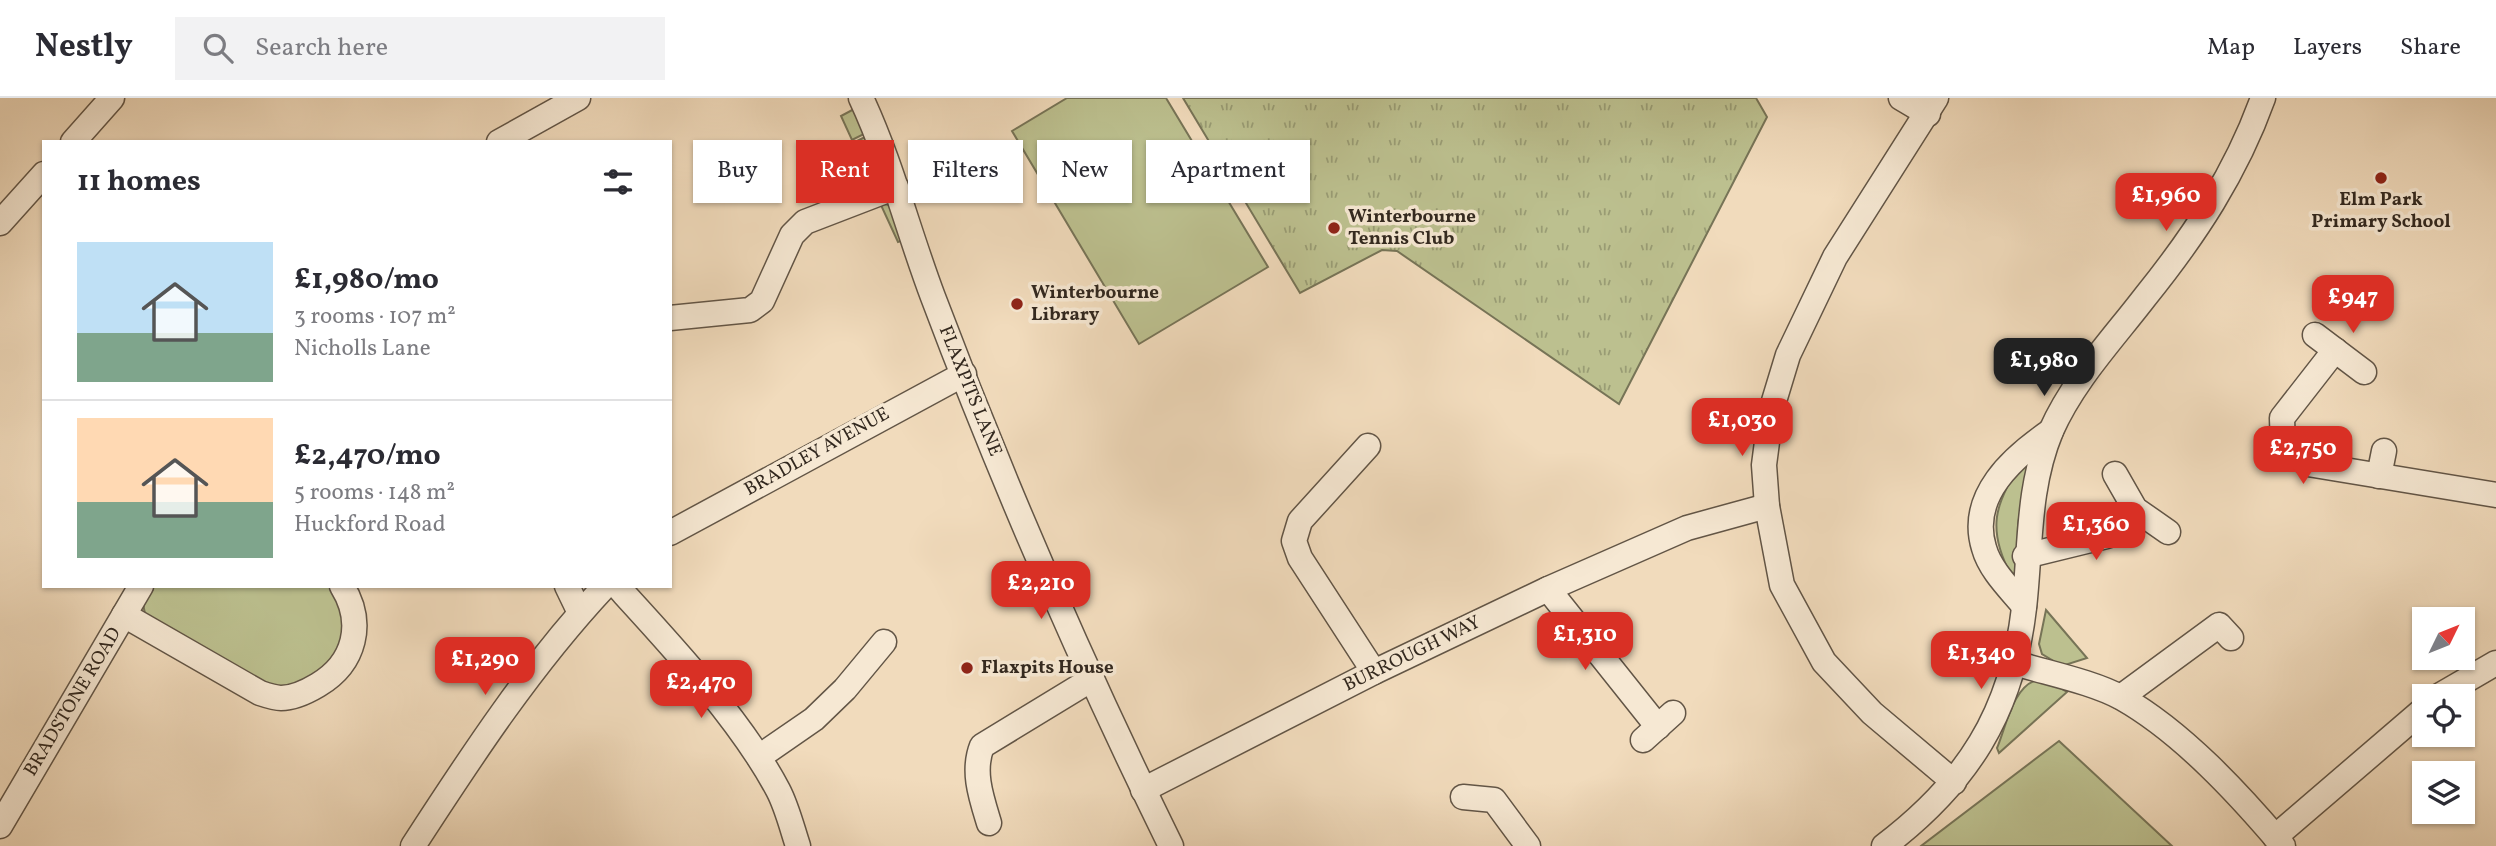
<!DOCTYPE html>
<html lang="en">
<head>
<meta charset="utf-8">
<style>
  :root { --surface:#fff; --page:#f2f2f3; --text:#2b2b33; --muted:#7c7c81; --line:#e1e1e2; --accent:#d93025 }
  body { margin:0; font-family:Vollkorn,serif; background:var(--page); color:var(--text); height:100vh; display:flex; flex-direction:column; font-size:26px; white-space:nowrap }
  * { box-sizing:border-box; margin:0 }
  p { font-size:23px; color:var(--muted) }
  .icon { flex:none; width:38px; height:38px; fill:none; stroke:currentColor; stroke-width:2; stroke-linecap:round; stroke-linejoin:round }
  .map { position:relative; flex:1; overflow:hidden }
  .sheet { position:absolute; left:42px; top:42px; width:630px; height:448px; display:flex; flex-direction:column; background:var(--surface); border-radius:0px; box-shadow:0 2px 5px #0004 }
  .sheet>* { flex:none }
  .banner { position:absolute; left:693px; top:42px; width:665px; height:63px; display:flex; gap:14px }
  .needle { width:46px; rotate:47deg }
  .fabs { position:absolute; left:2412px; top:509px; display:grid; gap:14px }
  .fabs a { display:grid; place-items:center; width:63px; height:63px; border-radius:0px; background:var(--surface); box-shadow:0 2px 5px #0004; font-size:35px }
  .price { position:absolute; translate:-50% -60px; padding:0 16px; border-radius:14px; background:var(--accent); color:#fff; font-size:23px; line-height:46px; filter:drop-shadow(0 2px 4px #0008) }
  .price::after { content:''; position:absolute; left:50%; top:42px; width:21px; height:16px; margin-left:-10px; background:inherit; clip-path:polygon(0 0,100% 0,50% 100%) }
  .price.active { background:#222; color:#fff }
  ul { padding:0; list-style:none }
  li { display:flex; align-items:center; gap:21px; height:175px; padding:0 35px }
  li+li { border-top:2px solid var(--line) }
  li span { display:grid; place-items:center; flex:none; width:196px; height:140px; border-radius:0px; color:#555 }
  li>.icon { margin-inline-start:auto }
  span .icon { width:84px; height:84px; fill:#fffc; stroke-width:1 }
  li b { font-size:30px }
  h2 { display:flex; justify-content:space-between; align-items:center; height:84px; padding:0 35px; font-size:30px }
  .chip { padding:0 24px; border-radius:0px; background:var(--surface); box-shadow:0 2px 5px #0004; font-size:24px; line-height:63px }
  .chip.active { background:var(--accent); color:#fff }
  header { display:flex; align-items:center; gap:42px; box-sizing:border-box; height:98px; padding:0 35px; background:var(--surface); border-bottom:2px solid var(--line) }
  header strong { font-size:33px }
  nav { display:flex; gap:38px; margin-inline-start:auto; font-size:24px }
  .search { width:490px; height:63px; background:var(--page); display:flex; align-items:center; gap:18px; box-sizing:border-box; padding:0 24px; border-radius:0px; color:var(--muted); font-size:26px }
  .map>svg:first-child { display:block }
  .green { fill:#bcc08f; stroke:#777457; stroke-width:2 }
  .park { fill:url(#park-tufts); stroke:#777457; stroke-width:2 }
  .lines { fill:none; stroke-linecap:round; stroke-linejoin:round }
  .minor-casing { stroke:#625546; stroke-width:27 }
  .minor { stroke:#f6e8d3; stroke-width:24 }
  .poi-dot { fill:#8f2418; stroke:#f6e8d3; stroke-width:2.5 }
  .labels { text-anchor:middle; dominant-baseline:central; stroke-width:7; stroke-linejoin:round; paint-order:stroke }
  .poi-label { font-size:19px; font-weight:bold; fill:#32281f; stroke:#f6e8d3; text-anchor:start }
  .street-label { font-size:19px; fill:#32281f; stroke:#f6e8d3 }
</style>
</head>
<body>
<header>
<strong>Nestly</strong>
<div class="search"><svg class="icon" aria-label="search" viewBox="0 0 24 24"><circle cx="10" cy="10" r="6"/><path d="M15 15l6 6"/></svg>Search here</div>
<nav><a>Map</a><a>Layers</a><a>Share</a></nav>
</header>
<div class="map">
<svg width="2496" height="748" viewBox="0 0 2496 748">
  <defs>
    <pattern id="park-tufts" width="24" height="20" patternUnits="userSpaceOnUse" patternTransform="scale(1.75)"><rect width="24" height="20" fill="#bcc08f"/><path d="M3 7l-1-3M5 7V3M7 7l1-3M15 17l-1-3M17 17v-4M19 17l1-3" fill="none" stroke="#999c74"/></pattern>
  </defs>
  <rect width="100%" height="100%" fill="#f1dbbc"/>
  <filter id="stains"><feTurbulence type="fractalNoise" baseFrequency=".00286" numOctaves="4"/><feColorMatrix values="0 0 0 0 .2 0 0 0 0 .09 0 0 0 0 .02 0 0 0 .5 -.17"/></filter>
  <radialGradient id="worn" r=".72"><stop offset=".6" stop-color="#630" stop-opacity="0"/><stop offset="1" stop-color="#630" stop-opacity=".3"/></radialGradient>
  <g class="green">
    <path d="M1067,0H1166L1268,169L1139,246L1012,33Z"/>
    <path d="M856,10L866,35L852,42L841,18Z"/>
    <path d="M867,38L880,79L873,90L853,45Z"/>
    <path d="M880,105L889,107L904,142L898,144Z"/>
    <path d="M2021,366L2028,368L2018,426L2017,474L2011,477C1987,432 1994,406 2021,366Z"/>
    <path d="M150,488H331L346,514L338,557C312,578 298,595 263,586L148,522C141,509 143,501 150,488Z"/>
    <path d="M2046,512L2087,560L2062,568L2042,556L2039,546Z"/>
    <path d="M2037,582L2050,584L2067,594L1999,655L1997,650C2006,629 2013,588 2037,582Z"/>
    <path d="M2059,643L2172,748H1921Z"/>
  </g>
  <path class="park" d="M1183,0H1756L1767,19L1619,306L1397,153L1382,152L1300,195Z"/>
  <g class="lines">
    <g class="minor-casing">
      <g id="minor">
        <path d="M861,0C891,64 908,133 933,199C1003,385 1083,569 1171,748"/>
        <path d="M1901,0L1928,16"/>
        <path d="M1936,0L1835,159L1788,257L1771,313L1764,367L1767,408L1782,487L1824,564L1872,615L1954,684"/>
        <path d="M73,44L112,0"/>
        <path d="M499,44L578,0"/>
        <path d="M0,125L44,76"/>
        <path d="M670,220L750,212L762,203L792,137L805,124L896,89"/>
        <path d="M2315,237L2364,274"/>
        <path d="M2335,252L2282,320L2283,350L2308,366L2496,397"/>
        <path d="M1368,348L1300,423L1294,443L1300,460L1374,574"/>
        <path d="M2115,376L2135,411L2168,434"/>
        <path d="M2379,378L2384,353"/>
        <path d="M670,435L964,276"/>
        <path d="M2025,458L2107,438L2135,411"/>
        <path d="M567,488L580,515"/>
        <path d="M617,488C671,547 741,622 778,692C787,709 792,730 798,748"/>
        <path d="M1548,491L1658,629"/>
        <path d="M2024,508C2010,491 1990,472 1984,450C1968,398 2013,359 2051,333"/>
        <path d="M124,517L260,595C266,597 275,600 281,600C293,600 308,593 318,587C355,565 365,525 342,488"/>
        <path d="M2015,565C2047,575 2093,584 2122,600C2182,634 2239,696 2283,748"/>
        <path d="M2439,598L2496,565"/>
        <path d="M2121,599L2219,527L2231,540"/>
        <path d="M1643,642L1673,615"/>
        <path d="M759,659L814,621L845,591L884,544"/>
        <path d="M1143,692L1374,574L1548,491L1687,430L1767,408"/>
        <path d="M1463,699L1494,702L1528,748"/>
        <path d="M989,725C981,699 972,673 982,648L1092,581"/>
        <path d="M0,728L141,488"/>
        <path d="M2275,739L2424,611"/>
        <path d="M413,748C472,657 531,567 605,488"/>
        <path d="M1884,748C1967,685 2012,615 2024,510C2031,449 2027,391 2051,333C2073,283 2112,242 2145,199C2195,137 2236,75 2263,0"/>
      </g>
    </g>
    <use href="#minor" class="minor"/>
  </g>
  <g class="poi-dot">
    <circle cx="2381" cy="80" r="7"/>
    <circle cx="1334" cy="130" r="7"/>
    <circle cx="1017" cy="206" r="7"/>
    <circle cx="967" cy="570" r="7"/>
  </g>
  <g class="labels">
    <g class="poi-label">
      <text x="2381" y="102" text-anchor="middle">Elm Park<tspan x="2381" dy="22">Primary School</tspan></text>
      <text x="1348" y="119">Winterbourne<tspan x="1348" dy="22">Tennis Club</tspan></text>
      <text x="1031" y="195">Winterbourne<tspan x="1031" dy="22">Library</tspan></text>
      <text x="981" y="570">Flaxpits House</text>
    </g>
    <g class="street-label">
      <text transform="translate(970 293) rotate(68)">FLAXPITS LANE</text>
      <text transform="translate(817 354) rotate(-29)">BRADLEY AVENUE</text>
      <text transform="translate(1412 556) rotate(-26)">BURROUGH WAY</text>
      <text transform="translate(73 604) rotate(-59)">BRADSTONE ROAD</text>
    </g>
  </g>
  <rect width="100%" height="100%" filter="url(#stains)"/>
  <rect width="100%" height="100%" fill="url(#worn)"/>
</svg>
<div class="fabs">
<a><svg class="needle" viewBox="-14 -14 28 28"><path d="M0-13l5 13h-10z" fill="#e53935"/><path d="M0 13l5-13h-10z" fill="#7c7c81"/></svg></a>
<a><svg class="icon" aria-label="locate" viewBox="0 0 24 24"><circle cx="12" cy="12" r="6"/><path d="M12 2v4M12 18v4M2 12h4M18 12h4"/></svg></a>
<a><svg class="icon" aria-label="layers" viewBox="0 0 24 24"><path d="M12 4l9 5-9 5-9-5zM3 14l9 5 9-5"/></svg></a>
</div>
<b class="price" style="left:2166px;top:135px">£1,960</b>
<b class="price" style="left:2353px;top:237px">£947</b>
<b class="price active" style="left:2044px;top:300px">£1,980</b>
<b class="price" style="left:1742px;top:360px">£1,030</b>
<b class="price" style="left:2303px;top:388px">£2,750</b>
<b class="price" style="left:2096px;top:464px">£1,360</b>
<b class="price" style="left:1041px;top:523px">£2,210</b>
<b class="price" style="left:1585px;top:574px">£1,310</b>
<b class="price" style="left:1981px;top:593px">£1,340</b>
<b class="price" style="left:485px;top:599px">£1,290</b>
<b class="price" style="left:701px;top:622px">£2,470</b>
<div class="banner">
<a class="chip">Buy</a>
<a class="chip active">Rent</a>
<a class="chip">Filters</a>
<a class="chip">New</a>
<a class="chip">Apartment</a>
</div>
<section class="sheet">
<h2>11 homes<svg class="icon" aria-label="filters" viewBox="0 0 24 24"><path d="M4 7h16M4 17h16"/><circle cx="9" cy="7" r="2"/><circle cx="15" cy="17" r="2"/></svg></h2>
<ul>
<li><span style="background:linear-gradient(#bfe0f5 65%,#7fa58c 0)"><svg class="icon" aria-label="home" viewBox="0 0 24 24"><path d="M3 11l9-7 9 7M6 9v11h12V9"/></svg></span><div><b>£1,980/mo</b><p>3 rooms · 107 m²</p><p>Nicholls Lane</p></div></li>
<li><span style="background:linear-gradient(#ffd9b3 60%,#7fa58c 0)"><svg class="icon" aria-label="home" viewBox="0 0 24 24"><path d="M3 11l9-7 9 7M6 9v11h12V9"/></svg></span><div><b>£2,470/mo</b><p>5 rooms · 148 m²</p><p>Huckford Road</p></div></li>
</ul>
</section>
</div>
</body>
</html>
